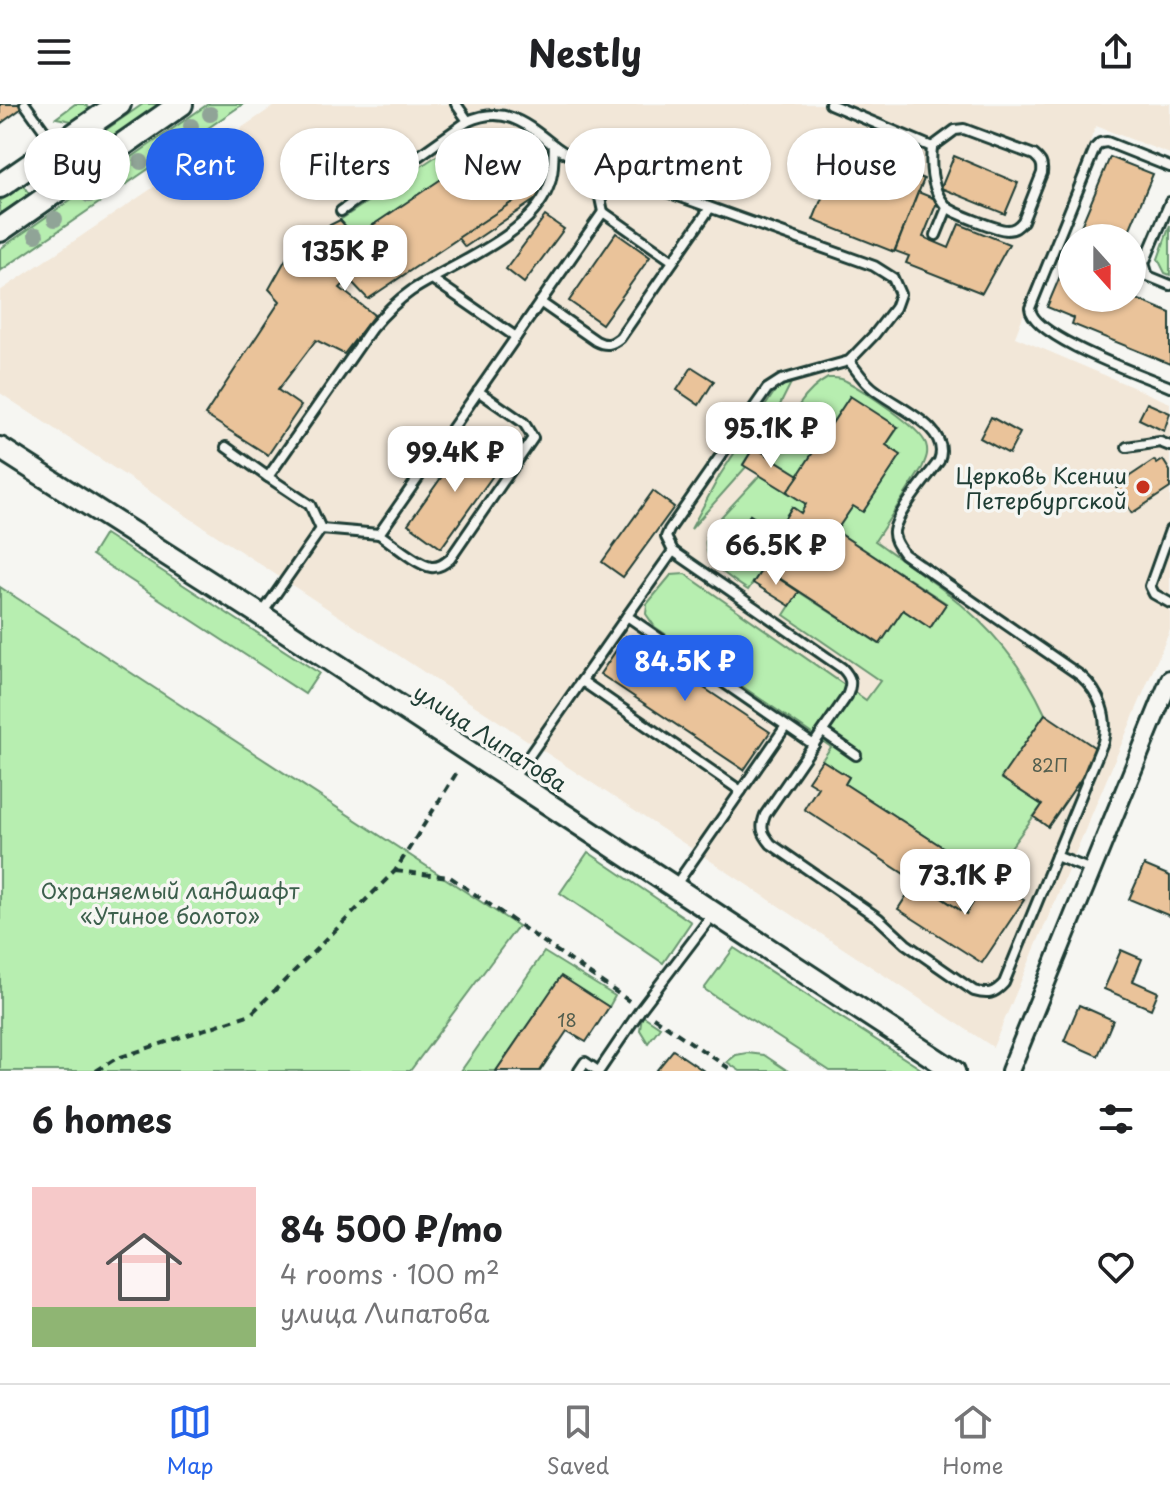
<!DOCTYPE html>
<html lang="en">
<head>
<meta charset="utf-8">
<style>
  :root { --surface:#fff; --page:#f2f2f2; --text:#202124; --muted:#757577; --line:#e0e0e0; --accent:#2563eb }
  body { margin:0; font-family:"Playpen Sans",sans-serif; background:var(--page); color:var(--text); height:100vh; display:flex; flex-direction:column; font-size:30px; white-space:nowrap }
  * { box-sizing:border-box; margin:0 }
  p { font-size:26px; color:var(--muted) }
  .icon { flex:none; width:44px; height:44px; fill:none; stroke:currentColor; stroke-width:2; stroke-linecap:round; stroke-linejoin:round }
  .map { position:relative; height:967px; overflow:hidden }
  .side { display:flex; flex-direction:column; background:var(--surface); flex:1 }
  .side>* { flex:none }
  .top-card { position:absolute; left:24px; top:24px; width:1122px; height:72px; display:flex; gap:16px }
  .needle { width:52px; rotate:159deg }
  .controls { position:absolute; left:1058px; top:120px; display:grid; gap:16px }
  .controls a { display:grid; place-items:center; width:88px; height:88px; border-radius:50%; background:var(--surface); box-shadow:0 2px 6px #0004; font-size:40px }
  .price { position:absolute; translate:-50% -68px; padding:0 18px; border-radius:16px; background:#fff; color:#222; font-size:26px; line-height:52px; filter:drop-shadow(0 2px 4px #0008) }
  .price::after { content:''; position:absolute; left:50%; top:48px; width:24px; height:18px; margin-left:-12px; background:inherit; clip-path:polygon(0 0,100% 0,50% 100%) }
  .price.on { background:var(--accent); color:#fff }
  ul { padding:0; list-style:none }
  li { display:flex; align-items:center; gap:24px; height:200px; padding:0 32px }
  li+li { border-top:2px solid var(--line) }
  li span { display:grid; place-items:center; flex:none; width:224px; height:160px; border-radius:0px; color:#555 }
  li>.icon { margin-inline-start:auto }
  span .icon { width:96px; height:96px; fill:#fffc; stroke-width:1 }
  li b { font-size:34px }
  h2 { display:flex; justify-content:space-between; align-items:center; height:96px; padding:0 32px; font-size:34px }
  .chip { padding:0 28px; border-radius:36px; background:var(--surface); box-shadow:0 2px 6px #0004; font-size:28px; line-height:72px }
  .chip.on { background:var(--accent); color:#fff }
  header { display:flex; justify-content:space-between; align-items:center; height:104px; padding:0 32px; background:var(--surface); font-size:36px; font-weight:700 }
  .dock { display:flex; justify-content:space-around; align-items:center; height:112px; border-top:2px solid var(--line); background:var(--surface); font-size:22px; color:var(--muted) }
  .dock a { display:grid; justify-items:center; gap:4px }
  .dock .on { color:var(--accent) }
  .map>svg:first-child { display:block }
  .built { fill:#f2e7d8 }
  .green { fill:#b7eeb0; stroke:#6b9672; stroke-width:2 }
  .building { fill:#eac39a; stroke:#1f3d34; stroke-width:2 }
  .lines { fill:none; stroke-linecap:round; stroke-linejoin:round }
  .service-casing { stroke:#1f3d34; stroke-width:14 }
  .minor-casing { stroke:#1f3d34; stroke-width:22 }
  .tertiary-casing { stroke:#1f3d34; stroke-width:26 }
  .secondary-casing { stroke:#1f3d34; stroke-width:28 }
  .path { stroke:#1f3d34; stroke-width:4; stroke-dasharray:8 6; stroke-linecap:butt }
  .service { stroke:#f6f6f2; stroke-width:8 }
  .minor { stroke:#f6f6f2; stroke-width:16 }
  .tertiary { stroke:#f6f6f2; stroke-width:20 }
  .secondary { stroke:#f6f6f2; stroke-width:22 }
  .tree { fill:#90a497 }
  .poi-dot { fill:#c8321e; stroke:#f6f6f2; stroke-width:3 }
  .labels { text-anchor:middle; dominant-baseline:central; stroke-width:7; stroke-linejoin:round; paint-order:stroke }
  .number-label { font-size:18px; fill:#525e4e }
  .poi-label { font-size:22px; fill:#1f3d34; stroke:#f6f6f2; text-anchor:end }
  .street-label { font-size:22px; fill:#1f3d34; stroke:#f6f6f2 }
  .park-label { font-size:22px; fill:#3d604d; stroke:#f6f6f2 }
</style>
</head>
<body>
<header><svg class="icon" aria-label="menu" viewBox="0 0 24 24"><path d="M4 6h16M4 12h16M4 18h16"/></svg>Nestly<svg class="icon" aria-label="share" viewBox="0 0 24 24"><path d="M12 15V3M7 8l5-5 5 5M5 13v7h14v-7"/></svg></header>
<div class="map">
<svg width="1170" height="967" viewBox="0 0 1170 967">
  <rect width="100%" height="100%" fill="#f6f6f2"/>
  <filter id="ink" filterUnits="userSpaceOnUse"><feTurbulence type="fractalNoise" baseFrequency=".0125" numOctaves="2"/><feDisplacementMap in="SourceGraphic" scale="16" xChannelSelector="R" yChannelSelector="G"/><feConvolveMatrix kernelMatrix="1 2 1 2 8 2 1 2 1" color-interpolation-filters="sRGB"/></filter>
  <g filter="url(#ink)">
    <path class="built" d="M277,0H1170V50L1096,22L1015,233L1170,299V526L993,943L0,289V187Z"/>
    <g class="green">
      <path d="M75,0H85L90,5L72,17L56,14Z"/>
      <path d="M143,0H162L54,74L48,66Z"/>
      <path d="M208,0H243L0,167V145Z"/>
      <path d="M450,43L464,60L355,133L340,116Z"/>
      <path d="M23,81L29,90L0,110V97Z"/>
      <path d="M1170,121V171L1165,169L1158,155Z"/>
      <path d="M828,274C835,274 840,273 846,277C863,286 920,323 926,340C929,349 926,355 922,364L875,437C949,489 1006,525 1045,610L1002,674L1042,701L989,773L845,680L849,673L822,656L831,643L655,523L646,510L647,500L671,471L685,470L866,596L880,577L784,511L799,488L879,540L903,506L931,523L946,499L836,427L853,402L863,408L900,351L886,341L898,324L799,371L771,353C786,325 798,290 828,274Z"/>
      <path d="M793,275L758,345L754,343L743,360L746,363L691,425L720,371L775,287Z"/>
      <path d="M760,371L806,400L801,409L792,403L776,428L750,411L730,442L763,464L748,486C728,472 697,457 708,427Z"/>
      <path d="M105,430L319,569L305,590L92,451Z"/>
      <path d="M0,483L518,822L410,967H0Z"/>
      <path d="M588,748L691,818L663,859L560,789Z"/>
      <path d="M734,844L924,967H830L704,885Z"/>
      <path d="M544,848L615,892L609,903L561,873L496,967H461Z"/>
      <path d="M642,911L660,923L648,939L640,926Z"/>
      <path d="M747,949L764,951L788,967H740L727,958L736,951Z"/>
    </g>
    <g class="building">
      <path d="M0,0H19L22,4L0,20Z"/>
      <path d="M871,25L908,40L898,64L924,75L894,148L813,116L843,42L861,50Z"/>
      <path d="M480,49L514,97L368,195L349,175L340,184L374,211L344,250L316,236L278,286L301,302L268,351L205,311L280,197L269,185L287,153L306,133L340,116L355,133Z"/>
      <path d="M512,49L542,91L465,143L458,134L514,97L490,63Z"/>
      <path d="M954,52L1018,79L1005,110L941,84Z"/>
      <path d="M1110,53L1153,70L1126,134H1076Z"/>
      <path d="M918,88L938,96L923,133L949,144L959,120L1009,140L982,189L906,159L909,152L895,147Z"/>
      <path d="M545,112L564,125L524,179L506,165Z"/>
      <path d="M616,129L650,153L602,220L569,197Z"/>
      <path d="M1072,144V194L1132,193L1170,209V260L1072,220L1074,214L1047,203Z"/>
      <path d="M692,263L714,277L699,301L677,286Z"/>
      <path d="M850,292L898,323L886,341L901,351L863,408L853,402L836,427L946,500L930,524L903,506L880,540L730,442L750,411L776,428L792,403L801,409L806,400L787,388Z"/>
      <path d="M1147,299L1170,309L1164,327L1139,315Z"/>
      <path d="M991,313L1020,329L1009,350L980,334Z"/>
      <path d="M468,336L502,359L441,444L408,420Z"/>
      <path d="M754,343L799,371L787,388L743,361Z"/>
      <path d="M1154,356L1157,360L1163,356L1170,367V384L1132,409L1115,382Z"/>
      <path d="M653,387L674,403L623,473L602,458Z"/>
      <path d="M763,464L799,488L790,502L753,479Z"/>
      <path d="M626,532L770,628L744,666L600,570Z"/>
      <path d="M1045,610L1100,647L1048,723L1034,713L1042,701L1001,674Z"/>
      <path d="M822,656L849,673L845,680L989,773L966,810L804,705L818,683L808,677Z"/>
      <path d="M1144,761L1170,772V812L1129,795Z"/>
      <path d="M989,773L1024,796L982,859L898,805L916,777L966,810Z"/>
      <path d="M1121,846L1142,855L1133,877L1158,888L1151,905L1104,885Z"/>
      <path d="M561,872L609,903L586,938L567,927L540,967H496Z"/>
      <path d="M1079,901L1113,916L1098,952L1064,937Z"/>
      <path d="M673,946L704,967H656Z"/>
    </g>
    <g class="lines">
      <g class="service-casing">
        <g id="service">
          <path d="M25,0L56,43"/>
          <path d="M830,0L932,43"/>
          <path d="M468,17C506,0 527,21 556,43C564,49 574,54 583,58L874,162L893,174L900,190L895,204L874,231L849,257L781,276L767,285L669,426L666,433L673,447L627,512L814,641"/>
          <path d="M964,25L1034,51C1041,57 1043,60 1042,69L1023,117C1018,123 1014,126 1007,126C998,126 953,109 947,103C931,87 930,63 932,43L955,26Z"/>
          <path d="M1170,63L1107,38L1100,39L1095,44L1030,204C1032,233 1142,271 1170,283"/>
          <path d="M1170,98L1144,159L1148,172L1170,181"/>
          <path d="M341,107L468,17L456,0"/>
          <path d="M603,108L599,89L607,67"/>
          <path d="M936,131L947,104"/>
          <path d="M432,175L516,233"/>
          <path d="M540,198L596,237C606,242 611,241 620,234L710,104"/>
          <path d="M849,257C856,265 862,275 870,282C891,302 953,322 939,357C927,374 897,408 894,427C893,436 899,443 904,450L1081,572C1100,589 1109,613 1103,638L1056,752L1091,766"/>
          <path d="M478,287L524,319L533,334L450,455C445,459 439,464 431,463C417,461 391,438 379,430L603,108L673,157"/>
          <path d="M226,343L268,373"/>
          <path d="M1127,343L1160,338L1170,342"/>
          <path d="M321,425L310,401L268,373L371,225C383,211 395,198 411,187C452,160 529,133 548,84C554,71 553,56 554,42"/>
          <path d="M1170,426L1150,482L1154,490L1170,499"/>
          <path d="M673,447L842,564C852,574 852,580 847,592L765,711C760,724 762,729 771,740L878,814L906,840L974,887C988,891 994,890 1004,879L1056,752"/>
          <path d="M261,511L321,425L379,430"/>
          <path d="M582,577L741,687"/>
          <path d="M823,628L856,651"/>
          <path d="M513,675L627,512"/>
          <path d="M675,782L786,622"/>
          <path d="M579,967L585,958L598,967"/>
          <path d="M599,967L641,905L714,809"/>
        </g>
      </g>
      <g class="minor-casing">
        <path id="minor" d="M1010,967L1170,575"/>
      </g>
      <g class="tertiary-casing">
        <path id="tertiary" d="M0,344L261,511L954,967"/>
      </g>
      <g class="secondary-casing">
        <g id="secondary">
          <path d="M0,82L119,0"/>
          <path d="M0,126L181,0"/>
        </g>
      </g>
      <g class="path">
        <path d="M395,767L450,773L629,897"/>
        <path d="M653,913L733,967"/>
        <path d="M96,967L115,955L251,910L395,767L459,665"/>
      </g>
      <use href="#service" class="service"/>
      <use href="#minor" class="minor"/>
      <use href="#tertiary" class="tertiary"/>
      <use href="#secondary" class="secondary"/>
    </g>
    <g class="tree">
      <circle cx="210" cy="10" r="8"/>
      <circle cx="191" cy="22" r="8"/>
      <circle cx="173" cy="34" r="8"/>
      <circle cx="141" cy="58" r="8"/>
      <circle cx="110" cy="73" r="8"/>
      <circle cx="89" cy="91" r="8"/>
      <circle cx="55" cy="115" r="8"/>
      <circle cx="36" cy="131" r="8"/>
      <circle cx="761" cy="322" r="8"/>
    </g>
  </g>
  <circle class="poi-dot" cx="1143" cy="383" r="8"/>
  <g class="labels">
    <g class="number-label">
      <text x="1050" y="660">82П</text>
      <text x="567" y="915">18</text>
    </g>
    <g class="poi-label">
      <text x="1127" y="370">Церковь Ксении<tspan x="1127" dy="25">Петербургской</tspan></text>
    </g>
    <g class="street-label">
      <text transform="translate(491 633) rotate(33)">улица Липатова</text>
    </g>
    <g class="park-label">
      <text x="170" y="785">Охраняемый ландшафт<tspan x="170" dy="25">«Утиное болото»</tspan></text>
    </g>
  </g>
</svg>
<div class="controls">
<a><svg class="needle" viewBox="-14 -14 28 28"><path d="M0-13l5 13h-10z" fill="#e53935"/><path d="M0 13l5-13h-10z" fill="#757577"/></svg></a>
</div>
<b class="price" style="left:345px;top:189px">135K ₽</b>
<b class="price" style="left:771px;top:366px">95.1K ₽</b>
<b class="price" style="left:455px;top:390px">99.4K ₽</b>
<b class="price" style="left:776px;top:483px">66.5K ₽</b>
<b class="price on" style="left:685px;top:599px">84.5K ₽</b>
<b class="price" style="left:965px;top:813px">73.1K ₽</b>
<div class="top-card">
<a class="chip">Buy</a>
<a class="chip on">Rent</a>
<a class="chip">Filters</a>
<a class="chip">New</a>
<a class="chip">Apartment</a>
<a class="chip">House</a>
</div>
</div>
<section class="side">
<h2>6 homes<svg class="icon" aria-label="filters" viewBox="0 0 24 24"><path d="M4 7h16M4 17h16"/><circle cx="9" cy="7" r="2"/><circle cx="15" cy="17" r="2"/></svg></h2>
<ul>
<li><span style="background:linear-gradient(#f6c9c9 75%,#8fb573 0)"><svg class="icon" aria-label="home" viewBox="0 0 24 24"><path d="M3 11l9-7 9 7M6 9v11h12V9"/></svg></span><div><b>84 500 ₽/mo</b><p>4 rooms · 100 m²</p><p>улица Липатова</p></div><svg class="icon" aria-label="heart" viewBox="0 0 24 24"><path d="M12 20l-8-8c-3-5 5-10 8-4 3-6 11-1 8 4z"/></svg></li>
</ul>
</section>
<nav class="dock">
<a class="on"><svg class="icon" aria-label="map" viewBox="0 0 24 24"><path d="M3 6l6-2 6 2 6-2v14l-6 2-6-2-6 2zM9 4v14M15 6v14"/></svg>Map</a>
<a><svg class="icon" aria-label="saved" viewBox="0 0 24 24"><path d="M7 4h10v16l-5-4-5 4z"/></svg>Saved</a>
<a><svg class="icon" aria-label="home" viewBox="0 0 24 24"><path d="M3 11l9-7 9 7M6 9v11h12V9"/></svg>Home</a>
</nav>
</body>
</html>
